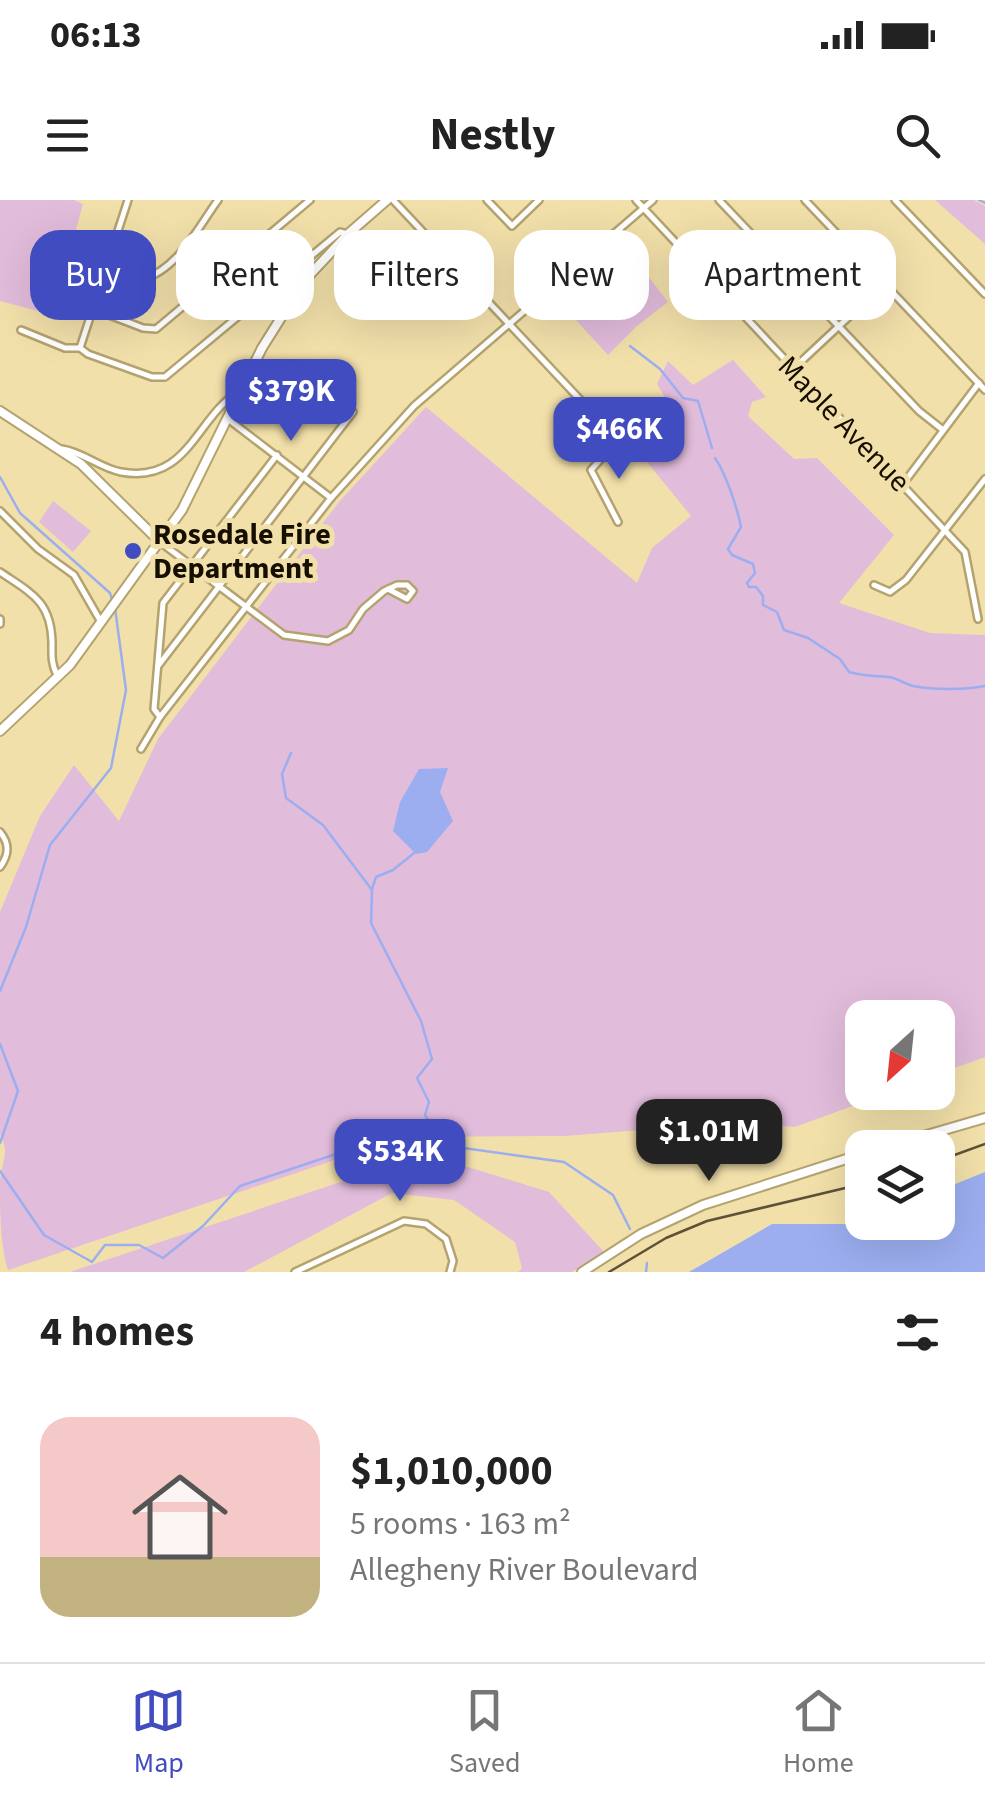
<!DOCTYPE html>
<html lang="en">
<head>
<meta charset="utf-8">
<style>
  :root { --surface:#fff; --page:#f6f6f6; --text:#222; --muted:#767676; --line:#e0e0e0; --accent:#404cc0 }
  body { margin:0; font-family:"Source Sans 3",sans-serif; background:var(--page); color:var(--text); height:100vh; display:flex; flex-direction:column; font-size:38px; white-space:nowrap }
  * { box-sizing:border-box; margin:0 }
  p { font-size:32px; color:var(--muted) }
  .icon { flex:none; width:55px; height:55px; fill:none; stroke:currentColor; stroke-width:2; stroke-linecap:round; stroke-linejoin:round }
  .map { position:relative; height:1072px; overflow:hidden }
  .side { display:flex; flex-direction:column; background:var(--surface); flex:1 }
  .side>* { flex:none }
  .hud { position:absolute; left:30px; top:30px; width:925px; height:90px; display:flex; gap:20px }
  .needle { width:65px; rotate:207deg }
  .buttons { position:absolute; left:845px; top:800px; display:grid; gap:20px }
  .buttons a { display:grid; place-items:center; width:110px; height:110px; border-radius:20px; background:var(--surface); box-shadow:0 10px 40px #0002; font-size:50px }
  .price { position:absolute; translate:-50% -85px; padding:0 22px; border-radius:20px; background:var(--accent); color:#fff; font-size:32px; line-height:65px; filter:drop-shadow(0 2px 5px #0008) }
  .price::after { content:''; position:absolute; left:50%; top:60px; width:30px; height:22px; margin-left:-15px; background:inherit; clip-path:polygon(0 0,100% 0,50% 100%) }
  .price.current { background:#222; color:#fff }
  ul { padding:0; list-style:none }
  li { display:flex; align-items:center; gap:30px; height:250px; padding:0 40px }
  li+li { border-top:2px solid var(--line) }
  li span { display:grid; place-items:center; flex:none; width:280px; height:200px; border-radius:30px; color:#555 }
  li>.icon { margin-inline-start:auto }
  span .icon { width:120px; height:120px; fill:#fffc; stroke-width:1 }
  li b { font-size:42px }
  h2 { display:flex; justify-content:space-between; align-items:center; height:120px; padding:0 40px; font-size:42px }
  .tag { padding:0 35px; border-radius:30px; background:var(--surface); box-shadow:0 10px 40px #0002; font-size:35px; line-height:90px }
  .tag.current { background:var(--accent); color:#fff }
  .status { display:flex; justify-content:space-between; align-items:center; height:70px; padding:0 50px; background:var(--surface); direction:ltr }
  .status svg { height:28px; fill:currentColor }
  header { display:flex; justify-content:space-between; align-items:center; height:130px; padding:0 40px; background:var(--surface); font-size:45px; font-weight:700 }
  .dock { display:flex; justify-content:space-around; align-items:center; height:140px; border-top:2px solid var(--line); background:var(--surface); font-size:28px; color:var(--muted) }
  .dock a { display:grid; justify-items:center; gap:5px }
  .dock .current { color:var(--accent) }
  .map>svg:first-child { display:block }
  .green { fill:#e2bcdb }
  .water { fill:#9caef0 }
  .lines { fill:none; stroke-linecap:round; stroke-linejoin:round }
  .stream { stroke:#9caef0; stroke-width:2.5 }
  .street-casing { stroke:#b4a36f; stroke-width:10 }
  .secondary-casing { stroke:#b4a36f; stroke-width:12 }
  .street { stroke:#fff; stroke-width:5 }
  .secondary { stroke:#fff; stroke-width:8 }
  .rail { stroke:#5d5237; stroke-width:2.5 }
  .poi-dot { fill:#404cc0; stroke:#f2e0aa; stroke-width:4 }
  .labels { text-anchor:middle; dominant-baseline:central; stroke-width:10; stroke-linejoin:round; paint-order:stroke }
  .street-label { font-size:30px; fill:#160f00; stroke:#f2e0aa }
  .poi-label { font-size:30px; font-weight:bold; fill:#160f00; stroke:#f2e0aa; text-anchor:start }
</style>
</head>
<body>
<div class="status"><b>06:13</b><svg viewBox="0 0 49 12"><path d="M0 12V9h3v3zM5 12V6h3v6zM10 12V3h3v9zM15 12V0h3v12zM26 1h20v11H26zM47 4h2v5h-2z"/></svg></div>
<header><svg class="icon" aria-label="menu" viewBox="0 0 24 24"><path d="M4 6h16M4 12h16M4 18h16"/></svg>Nestly<svg class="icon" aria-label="search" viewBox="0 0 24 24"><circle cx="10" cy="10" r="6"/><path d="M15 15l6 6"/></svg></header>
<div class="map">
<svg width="985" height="1072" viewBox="0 0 985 1072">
  <rect width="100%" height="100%" fill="#f2e0aa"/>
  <g class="green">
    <path d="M0,0H74L83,4L53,115L0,101Z"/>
    <path d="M935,0H974L985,6V44Z"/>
    <path d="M617,36L668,102L637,126L608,155L553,95Z"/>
    <path d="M733,160L766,197L752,202L748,216L794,259L817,258L894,335L839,403L930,433L985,435V857L938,874V818H862V892L888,893L795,927L729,923L565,936L403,937L8,1070C0,1045 0,1009 0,981C2,960 10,954 0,934V712L40,616L74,565L119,621L158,539L339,302L426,207L637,383L652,348L691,316L638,251L674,214L657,184L668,161L693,185Z"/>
    <path d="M53,301L91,331L73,352L39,322Z"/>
    <path d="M395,964L468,967L549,992L604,1052L572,1072H518L522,1068L515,1042L454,1000L392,993L244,1072H70Z"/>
  </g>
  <g class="water">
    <path d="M448,568L440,592L453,621L427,652L416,654L393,631L400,602L419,569Z"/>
    <path d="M985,972V1072H689L772,1024H848L862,1019V1022H938V991Z"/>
  </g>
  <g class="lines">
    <g class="stream">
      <path d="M979,0L985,3"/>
      <path d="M630,146L660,169L683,198L698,201L712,248"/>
      <path d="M715,258C726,274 737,307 741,327L728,349L732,355L753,364L755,373L747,383L749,387H756L763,396V405L777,412L784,430L808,438L840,459L849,472C863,476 875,476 889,477C897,478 905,484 913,486C932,490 965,490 985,486"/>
      <path d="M0,277L20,313L110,393L112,400"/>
      <path d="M291,553L282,574L286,598L323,625L372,690L371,723L421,821L432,859L417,878L429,902L425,915L442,945L564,962L613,995L630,1029"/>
      <path d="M372,689L376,677L393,670L414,653"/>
      <path d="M0,791L26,727L50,645L111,568L126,490L115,408"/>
      <path d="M0,844L18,891L0,943"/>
      <path d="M0,971L44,1035L92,1062L105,1045H139L163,1058L203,1026L240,986L351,949L442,945"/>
      <path d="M646,1072L647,1063"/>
    </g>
    <g class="street-casing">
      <g id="street">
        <path d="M393,0L631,254"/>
        <path d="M487,0L512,26L539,0"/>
        <path d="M636,0L965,352L978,419"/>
        <path d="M719,0L919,211L943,230"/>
        <path d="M805,0L985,190"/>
        <path d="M895,0L985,94"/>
        <path d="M104,71C115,74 130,82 142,79C177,71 199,26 218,0"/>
        <path d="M91,108L143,128L156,129L310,0"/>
        <path d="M21,130L65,148H80L88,154L152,177H165L340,32L348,34"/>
        <path d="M80,148L128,0"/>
        <path d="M792,170L884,84"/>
        <path d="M228,219L331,298"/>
        <path d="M62,249C83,252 100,268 121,272C188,284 195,219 239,191"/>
        <path d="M903,284L979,183"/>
        <path d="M0,311L38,349L74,375L101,422"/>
        <path d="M618,322L591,270L618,240"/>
        <path d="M160,342L284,435L328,441L349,430L363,409L384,391L397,385H407L413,391L407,399L388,389"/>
        <path d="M0,372C31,393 51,401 52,442C52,454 51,464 57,475"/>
        <path d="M874,385L890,392L906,380L985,279"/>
        <path d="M0,419V424"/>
        <path d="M158,466L353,212"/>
        <path d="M160,517L154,509L163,403L277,255"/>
        <path d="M141,549L160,517L331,298L414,206L653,0"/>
        <path d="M0,632C10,644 9,655 0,667"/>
        <path d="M295,1072L404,1021L426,1024L446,1039L453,1061L450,1072"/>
      </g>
    </g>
    <g class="secondary-casing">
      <g id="secondary">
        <path d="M0,211L81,264L160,342"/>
        <path d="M0,531L70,465L182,310L262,148L304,81L348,34L387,0"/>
        <path d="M882,948L985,918"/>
        <path d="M582,1072L641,1034L703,1005L862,954"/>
      </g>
    </g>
    <use href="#street" class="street"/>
    <use href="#secondary" class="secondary"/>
    <g class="rail">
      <path d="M938,961L985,944"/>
      <path d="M609,1072L666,1038L707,1021L862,984"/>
    </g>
  </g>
  <circle class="poi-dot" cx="133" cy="351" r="10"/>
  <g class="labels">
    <g class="street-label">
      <text transform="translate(844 224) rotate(46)">Maple Avenue</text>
    </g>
    <g class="poi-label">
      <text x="153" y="334">Rosedale Fire<tspan x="153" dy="34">Department</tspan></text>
    </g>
  </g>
</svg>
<div class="buttons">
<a><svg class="needle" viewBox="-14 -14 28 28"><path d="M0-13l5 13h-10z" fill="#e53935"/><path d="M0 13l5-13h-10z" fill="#767676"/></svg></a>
<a><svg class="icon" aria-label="layers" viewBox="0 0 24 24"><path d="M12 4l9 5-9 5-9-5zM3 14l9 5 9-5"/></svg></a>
</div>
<b class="price" style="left:291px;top:244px">$379K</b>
<b class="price" style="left:619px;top:282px">$466K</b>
<b class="price current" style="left:709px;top:984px">$1.01M</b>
<b class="price" style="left:400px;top:1004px">$534K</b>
<div class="hud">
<a class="tag current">Buy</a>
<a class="tag">Rent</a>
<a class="tag">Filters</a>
<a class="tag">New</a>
<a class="tag">Apartment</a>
</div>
</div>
<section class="side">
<h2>4 homes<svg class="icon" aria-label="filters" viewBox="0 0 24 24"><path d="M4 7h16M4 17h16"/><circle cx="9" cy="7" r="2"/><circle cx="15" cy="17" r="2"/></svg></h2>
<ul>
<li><span style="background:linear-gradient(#f6c9c9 70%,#c2b280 0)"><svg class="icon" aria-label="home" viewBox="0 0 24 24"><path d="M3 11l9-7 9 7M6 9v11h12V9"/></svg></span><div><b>$1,010,000</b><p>5 rooms · 163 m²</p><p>Allegheny River Boulevard</p></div></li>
</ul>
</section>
<nav class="dock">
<a class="current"><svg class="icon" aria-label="map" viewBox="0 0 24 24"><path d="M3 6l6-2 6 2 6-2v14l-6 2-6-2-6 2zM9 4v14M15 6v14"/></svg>Map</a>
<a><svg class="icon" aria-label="saved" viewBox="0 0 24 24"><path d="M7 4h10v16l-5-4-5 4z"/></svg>Saved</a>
<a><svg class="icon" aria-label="home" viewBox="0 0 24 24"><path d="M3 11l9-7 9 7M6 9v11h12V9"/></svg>Home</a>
</nav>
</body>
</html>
